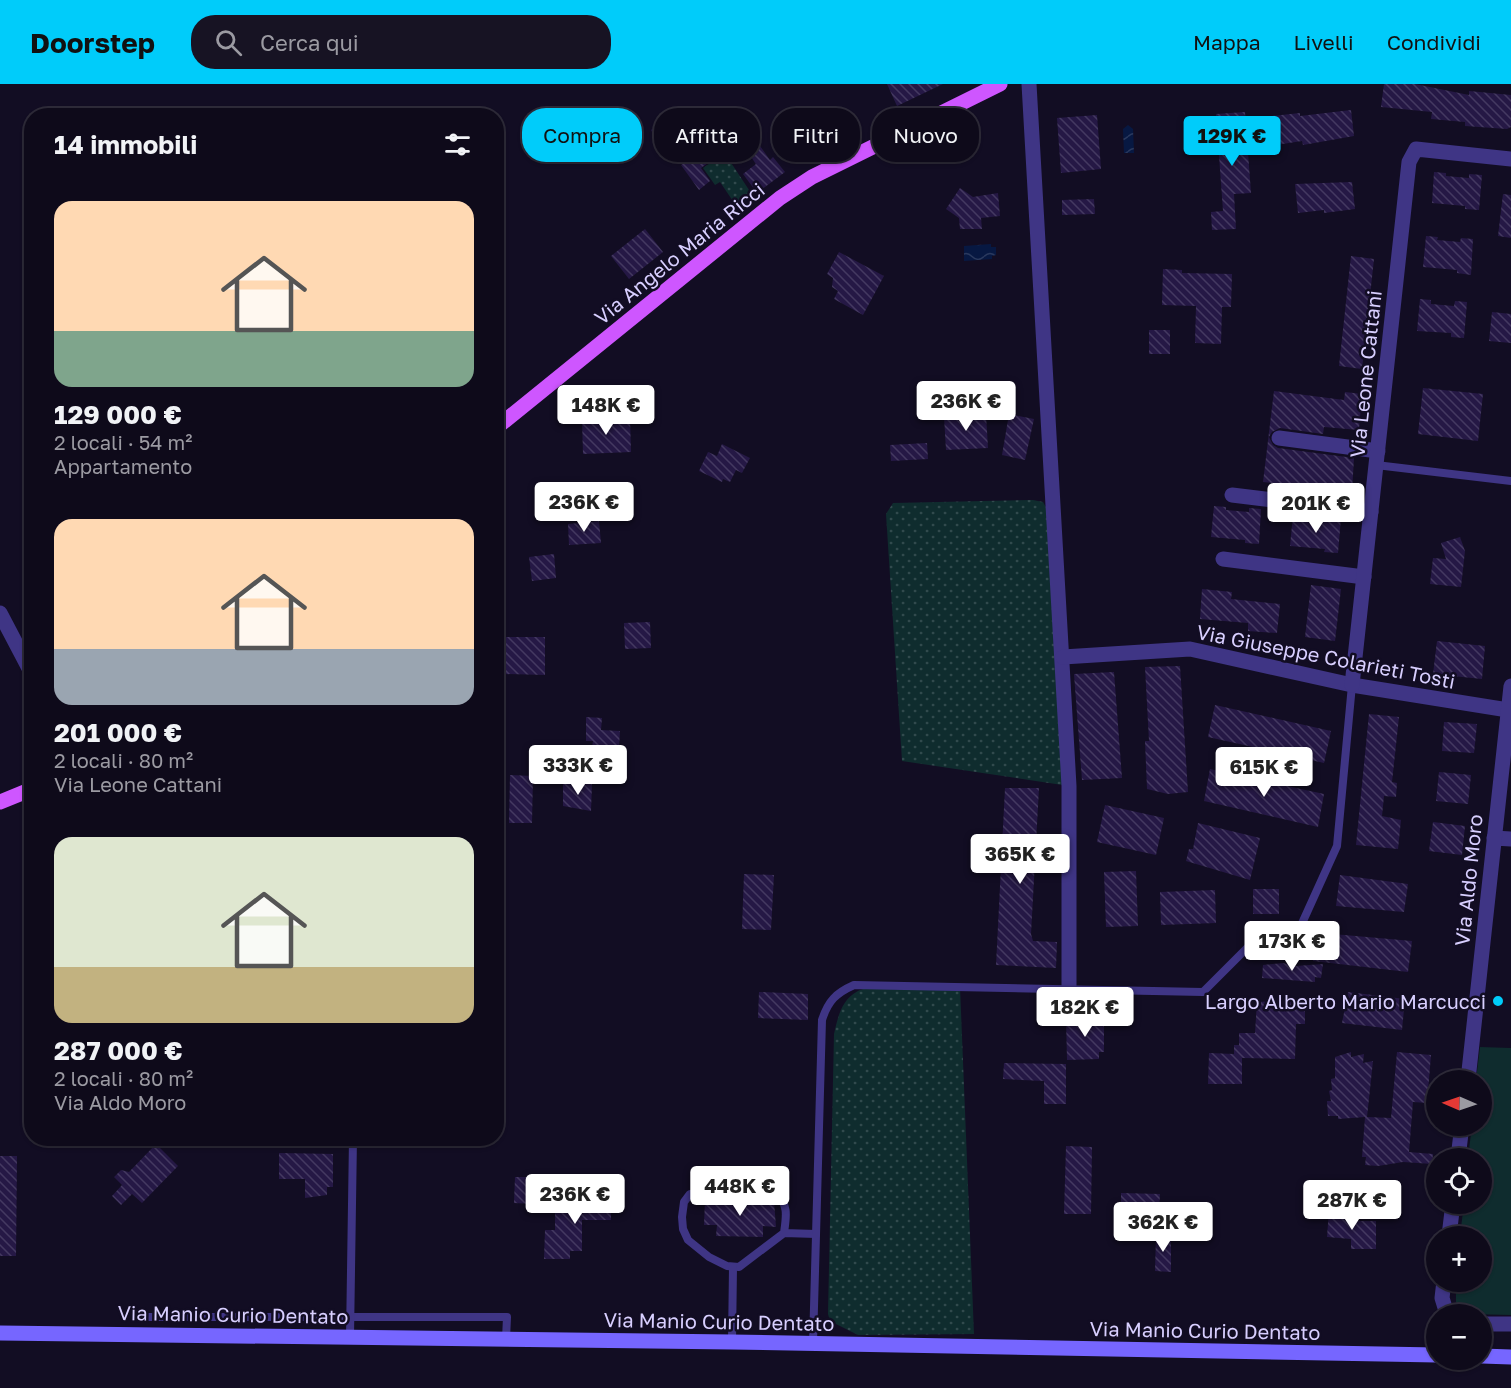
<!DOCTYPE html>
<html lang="it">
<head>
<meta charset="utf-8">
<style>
  :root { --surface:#0e0a1a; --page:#171323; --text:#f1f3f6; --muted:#9b9aa2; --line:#2e2b39; --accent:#00ccfa }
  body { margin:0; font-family:"Golos Text",sans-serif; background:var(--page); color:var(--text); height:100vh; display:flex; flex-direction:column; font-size:22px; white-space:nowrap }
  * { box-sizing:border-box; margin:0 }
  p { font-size:20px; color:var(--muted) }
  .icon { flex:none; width:33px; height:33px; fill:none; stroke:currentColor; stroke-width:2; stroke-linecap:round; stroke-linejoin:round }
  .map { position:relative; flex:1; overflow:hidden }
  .details { position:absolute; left:24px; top:24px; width:480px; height:1038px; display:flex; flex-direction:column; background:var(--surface); border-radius:24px; box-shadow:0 2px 4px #0004,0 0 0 2px var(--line) }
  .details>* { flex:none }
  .hud { position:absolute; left:522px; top:24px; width:570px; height:54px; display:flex; gap:12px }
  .needle { width:39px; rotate:272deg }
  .fabs { position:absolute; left:1426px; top:986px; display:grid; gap:12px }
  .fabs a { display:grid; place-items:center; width:66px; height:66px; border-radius:50%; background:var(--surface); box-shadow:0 2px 4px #0004,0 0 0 2px var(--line); font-size:30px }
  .price { position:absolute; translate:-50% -51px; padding:0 14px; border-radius:6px; background:#fff; color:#222; font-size:20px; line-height:39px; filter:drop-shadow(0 2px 3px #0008) }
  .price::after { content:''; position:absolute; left:50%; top:36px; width:18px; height:14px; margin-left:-9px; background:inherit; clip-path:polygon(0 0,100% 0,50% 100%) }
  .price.selected { background:var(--accent); color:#111 }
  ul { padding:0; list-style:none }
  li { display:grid; align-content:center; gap:12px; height:318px; padding:0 30px }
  li span { display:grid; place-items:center; height:186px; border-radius:18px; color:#555 }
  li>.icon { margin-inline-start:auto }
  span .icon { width:108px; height:108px; fill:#fffc; stroke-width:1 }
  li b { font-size:26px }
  h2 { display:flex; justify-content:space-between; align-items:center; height:72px; padding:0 30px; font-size:26px }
  .chip { padding:0 21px; border-radius:24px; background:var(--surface); box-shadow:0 2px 4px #0004,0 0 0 2px var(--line); font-size:21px; line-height:54px }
  .chip.selected { background:var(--accent); color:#111 }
  header { display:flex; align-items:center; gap:36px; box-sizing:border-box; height:84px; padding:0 30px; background:var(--accent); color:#111 }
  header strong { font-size:28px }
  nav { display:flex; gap:33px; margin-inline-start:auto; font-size:21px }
  .search { width:420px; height:54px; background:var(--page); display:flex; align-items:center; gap:15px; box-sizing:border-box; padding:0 21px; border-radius:24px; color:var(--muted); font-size:22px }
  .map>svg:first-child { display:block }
  .grass { fill:url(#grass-dots) }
  .pitch { fill:#0f2c2e }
  .water { fill:url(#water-waves) }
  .building { fill:url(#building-back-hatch) }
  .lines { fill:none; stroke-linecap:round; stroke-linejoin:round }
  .service { stroke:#3f3585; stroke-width:8 }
  .minor { stroke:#3f3585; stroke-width:15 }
  .secondary { stroke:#7666ff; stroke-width:15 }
  .primary { stroke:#ce56ff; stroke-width:15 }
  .poi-dot { fill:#00ccfa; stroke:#120d23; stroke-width:2 }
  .labels { text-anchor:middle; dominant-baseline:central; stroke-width:5; stroke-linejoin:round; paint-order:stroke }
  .street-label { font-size:20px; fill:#d8cfff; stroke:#120d23 }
  .poi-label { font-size:20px; fill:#d8cfff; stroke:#120d23; text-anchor:end }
</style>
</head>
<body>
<header>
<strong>Doorstep</strong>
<div class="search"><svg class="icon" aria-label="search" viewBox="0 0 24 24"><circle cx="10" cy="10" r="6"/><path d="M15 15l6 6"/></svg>Cerca qui</div>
<nav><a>Mappa</a><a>Livelli</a><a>Condividi</a></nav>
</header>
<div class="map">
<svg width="1511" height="1304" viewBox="0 0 1511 1304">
  <defs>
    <pattern id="grass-dots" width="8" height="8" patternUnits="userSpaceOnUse" patternTransform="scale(1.5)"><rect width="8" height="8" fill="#0f2c2e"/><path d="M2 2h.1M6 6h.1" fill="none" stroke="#314a4d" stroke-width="1.8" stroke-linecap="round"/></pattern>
    <pattern id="water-waves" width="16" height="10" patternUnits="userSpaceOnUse" patternTransform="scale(1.5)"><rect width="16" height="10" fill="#071842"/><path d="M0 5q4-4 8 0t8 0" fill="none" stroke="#2a395e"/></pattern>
    <pattern id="building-back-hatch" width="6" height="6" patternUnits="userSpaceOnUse" patternTransform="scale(1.5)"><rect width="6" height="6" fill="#251845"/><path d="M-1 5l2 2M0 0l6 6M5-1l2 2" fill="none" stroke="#443961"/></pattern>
  </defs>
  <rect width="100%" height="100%" fill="#120d23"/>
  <g class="grass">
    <path d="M716,56L753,112L737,123L720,98L715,101L703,84L719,73L710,60Z"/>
    <path d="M1033,416L1043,418L1047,425L1069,702L902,677L886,430L893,419Z"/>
    <path d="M960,903L974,1250L858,1251L830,1237L828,1230L834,950C838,933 841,916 858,907C872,899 940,903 960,903Z"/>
  </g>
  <path class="pitch" d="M1480,963L1511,964V1231L1467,1230L1456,1218V1197H1482V1152H1460L1464,1119H1482V1074H1468L1472,1041H1482V996H1476Z"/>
  <g class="water">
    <path d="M1128,41L1133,45L1134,69H1124L1123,45Z"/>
    <path d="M991,160V163H996V171L992,172V175L964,177V162Z"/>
  </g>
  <g class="building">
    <path d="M887,0H943L897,22Z"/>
    <path d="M1384,0H1415L1469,11V7L1511,11V43L1507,45L1465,42V38L1431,35L1432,28L1381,23Z"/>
    <path d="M1351,26L1354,52L1303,61L1302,57L1276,61L1272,32L1300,29V32Z"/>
    <path d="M1245,28L1251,109L1234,110L1236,145L1212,146L1211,128L1223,127L1216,30Z"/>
    <path d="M1097,31L1101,85L1061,89L1057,34Z"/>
    <path d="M664,37L683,65L670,75L651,46Z"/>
    <path d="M755,55L770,76L773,73L785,88L757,109L743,90L756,80L744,63Z"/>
    <path d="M708,61L716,73L701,84L710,97L699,106L681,81Z"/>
    <path d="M1434,88L1446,89V92L1469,94V90L1482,91L1479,126L1465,125V122L1432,119Z"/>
    <path d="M1352,98L1355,125L1324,129V126L1298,129L1295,100Z"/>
    <path d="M960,104L973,113L998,109L1000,132L981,134L982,145H960L959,134L946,125Z"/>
    <path d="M1503,110L1511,111V154L1498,152Z"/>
    <path d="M1094,115L1095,130L1062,131V116Z"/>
    <path d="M645,145L663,168L629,195L611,172Z"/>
    <path d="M1426,152L1438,153L1437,156L1460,158L1461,154L1473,155L1471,191L1457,189V186L1423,183Z"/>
    <path d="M839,168L884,192L863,231L834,215L838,207L832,203L833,194L827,190Z"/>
    <path d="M1351,172L1374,175L1362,285L1339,282Z"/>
    <path d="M1163,185L1182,186V189L1232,190L1231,223H1222L1221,260L1195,259L1196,222L1162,221Z"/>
    <path d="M1420,215L1431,216V220L1454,222L1455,217L1467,218L1464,254L1451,253V249L1417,247Z"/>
    <path d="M1492,228L1511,230V259L1489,257Z"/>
    <rect x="1149" y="246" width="21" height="24"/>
    <path d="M1423,304L1483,310L1478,357L1418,350Z"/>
    <path d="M1274,307L1344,316L1345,308L1362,310L1359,346L1324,343L1323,350L1280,344L1272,348L1269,353L1273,361L1278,364L1354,374L1352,408L1263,398Z"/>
    <path d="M986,330L988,364L946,366L944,333Z"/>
    <path d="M1009,330L1034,335L1025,376L1002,371Z"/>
    <path d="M630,334L631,368L583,370L582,336Z"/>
    <path d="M927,359L928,375L891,377L890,361Z"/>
    <path d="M722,360L750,374L742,389L736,386L730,398L723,395L722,398L699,387L708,368L717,372Z"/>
    <path d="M1214,422L1226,423V426L1249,428V424L1261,425L1259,460L1245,459V456L1211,453Z"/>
    <path d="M1293,431L1305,432V435L1328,437V433L1341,434L1338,469L1324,468L1325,465L1290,462Z"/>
    <path d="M599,437L601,459L569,461L568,440Z"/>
    <path d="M1460,453L1465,467L1461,503L1430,500L1433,474L1446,475L1441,459Z"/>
    <path d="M554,470L556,494L532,497L529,473Z"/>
    <path d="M1311,501L1341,505L1335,557L1305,553Z"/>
    <path d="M1202,505L1232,508L1231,515L1280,520L1277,549L1248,547V539L1200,535Z"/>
    <path d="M650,538L651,564L625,565L624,539Z"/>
    <path d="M500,553H545V591L504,590V577L500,576Z"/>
    <path d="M1437,557L1485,562L1482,595L1433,590Z"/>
    <path d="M1180,582L1188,708L1168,710L1147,705L1145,657H1149L1145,583Z"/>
    <path d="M1114,588L1122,694L1082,696L1074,590Z"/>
    <path d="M1215,621L1331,647L1324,679L1208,653Z"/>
    <path d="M1369,630L1399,633L1392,698L1397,699L1396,713L1384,712L1382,732L1401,736L1398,765L1356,761Z"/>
    <path d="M586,633L602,634L601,646L620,647L619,664L592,663L593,657H586Z"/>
    <path d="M1444,638L1477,640L1474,669L1442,667Z"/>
    <path d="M1210,685L1324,710L1318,743L1204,717Z"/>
    <path d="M1439,688L1471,691L1468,720L1436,717Z"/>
    <path d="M510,691L533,692L532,739H509Z"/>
    <path d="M563,700H592L591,727L563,722Z"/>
    <path d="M1005,704H1039L1031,850L1033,857L1057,858L1056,884L996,881Z"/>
    <path d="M1105,721L1164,734L1156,771L1097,758Z"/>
    <path d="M1433,738L1465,742L1462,771L1429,767Z"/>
    <path d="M1198,739L1260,754L1250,796L1186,777L1189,765H1193Z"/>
    <path d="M1136,787L1138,842L1106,843L1104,788Z"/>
    <path d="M744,790L774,791L771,846L742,845Z"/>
    <path d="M1340,791L1408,800L1404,828L1336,822Z"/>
    <rect x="1253" y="805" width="26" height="25"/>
    <path d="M1215,806L1216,839L1161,841L1160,808Z"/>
    <path d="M1322,849L1412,857L1408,888L1313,877L1315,863Z"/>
    <path d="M1283,879L1296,882L1323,880L1321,894L1315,893V898L1262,894L1263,881Z"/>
    <path d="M759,908L808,910V936L758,934Z"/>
    <path d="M1348,908L1405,915L1402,946L1342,939Z"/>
    <path d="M1275,917H1305V940H1296L1295,975L1242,974V1000H1208L1209,969L1234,970V961H1239V949H1255L1257,918Z"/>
    <path d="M1104,933V968H1099V975L1067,976L1066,934Z"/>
    <path d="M1351,968V973L1364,970L1363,979L1373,977L1367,1033L1391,1034L1397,968L1431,971L1427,1019L1413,1018L1409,1068L1433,1070L1432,1080L1403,1078L1378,1082L1365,1081L1366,1073H1362L1365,1033L1338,1035V1032H1328L1327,1017H1331L1329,1007L1332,1006L1331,995L1335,994V973Z"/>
    <path d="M1004,979L1066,980V1020H1044V997L1003,995Z"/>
    <path d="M156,1060L178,1082L142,1119L132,1110L121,1121L112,1112L122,1101L114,1093L121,1086L129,1088Z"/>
    <path d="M1066,1062L1092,1063L1091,1130H1064Z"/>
    <path d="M279,1069L333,1070V1103H327V1111L305,1114V1095H279Z"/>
    <path d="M0,1072H17L16,1172H0Z"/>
    <path d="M515,1093H534L533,1120L514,1119Z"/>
    <path d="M1121,1109L1160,1110L1159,1126H1121Z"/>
    <path d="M574,1110L611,1111V1136H582V1167H570V1175H544L545,1146H555V1125H574Z"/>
    <path d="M705,1116L774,1117L776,1143L763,1142V1153L716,1152L717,1141H704Z"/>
    <path d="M1329,1126L1346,1127L1345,1137H1376V1165H1351V1155L1327,1153Z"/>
    <path d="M1156,1151H1171V1188L1155,1187Z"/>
  </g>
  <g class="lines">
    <g class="service">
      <path d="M1376,381L1511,397"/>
      <path d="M784,1149C786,1134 789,1121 777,1111L690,1110L684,1118L682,1133L683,1145L688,1156L709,1173L727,1182L739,1183L784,1149L816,1150"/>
      <path d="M136,1233H507L506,1255"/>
      <path d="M350,1253L353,1054"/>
      <path d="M732,1258L733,1183"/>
      <path d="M813,1259L822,936C828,917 836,909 854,901L1203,908L1248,863L1294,857L1337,762L1352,601"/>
    </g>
    <g class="minor">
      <path d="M1029,0L1069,702V906"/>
      <path d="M1279,354L1378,367"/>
      <path d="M1232,411L1371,428"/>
      <path d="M1223,475L1364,493"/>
      <path d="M0,529L32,590"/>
      <path d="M1063,573L1190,565L1352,601L1508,626"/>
      <path d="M1352,601L1409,78L1416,65L1511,75"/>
      <path d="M1494,754L1511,755"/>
      <path d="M1468,996L1511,602"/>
      <path d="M1458,1074L1462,1041"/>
      <path d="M1449,1152L1453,1119"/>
      <path d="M1444,1197L1442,1214L1447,1230"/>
      <path d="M1482,1240H1511"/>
    </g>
    <g class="secondary">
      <path d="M0,1249L732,1258L1437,1271"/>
      <path d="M1482,1272L1511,1273"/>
    </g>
    <g class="primary">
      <path d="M496,344L780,114L812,93L1000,0"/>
      <path d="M0,718L32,705"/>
    </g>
  </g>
  <circle class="poi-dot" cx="1498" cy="917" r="6"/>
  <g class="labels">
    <g class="street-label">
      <text transform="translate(679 169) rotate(-39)">Via Angelo Maria Ricci</text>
      <text transform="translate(1365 290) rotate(-84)">Via Leone Cattani</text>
      <text transform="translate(1326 572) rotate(11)">Via Giuseppe Colarieti Tosti</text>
      <text transform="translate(1468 796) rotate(-84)">Via Aldo Moro</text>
      <text transform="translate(233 1230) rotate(1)">Via Manio Curio Dentato</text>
      <text transform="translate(719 1237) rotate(1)">Via Manio Curio Dentato</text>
      <text transform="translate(1205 1246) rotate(1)">Via Manio Curio Dentato</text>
    </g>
    <g class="poi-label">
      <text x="1486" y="917">Largo Alberto Mario Marcucci</text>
    </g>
  </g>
</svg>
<div class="fabs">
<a><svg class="needle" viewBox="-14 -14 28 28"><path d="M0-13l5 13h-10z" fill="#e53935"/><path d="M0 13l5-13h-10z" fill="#9b9aa2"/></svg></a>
<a><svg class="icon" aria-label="locate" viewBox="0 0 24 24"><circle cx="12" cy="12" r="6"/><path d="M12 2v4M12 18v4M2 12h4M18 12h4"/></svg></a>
<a>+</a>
<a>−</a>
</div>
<b class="price selected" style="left:1232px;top:83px">129K €</b>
<b class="price" style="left:966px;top:348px">236K €</b>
<b class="price" style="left:606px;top:352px">148K €</b>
<b class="price" style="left:584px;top:449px">236K €</b>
<b class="price" style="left:1316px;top:450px">201K €</b>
<b class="price" style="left:578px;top:712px">333K €</b>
<b class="price" style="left:1264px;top:714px">615K €</b>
<b class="price" style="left:1020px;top:801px">365K €</b>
<b class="price" style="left:1292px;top:888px">173K €</b>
<b class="price" style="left:1085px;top:954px">182K €</b>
<b class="price" style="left:740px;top:1133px">448K €</b>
<b class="price" style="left:575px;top:1141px">236K €</b>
<b class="price" style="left:1352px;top:1147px">287K €</b>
<b class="price" style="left:1163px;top:1169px">362K €</b>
<div class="hud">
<a class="chip selected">Compra</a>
<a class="chip">Affitta</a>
<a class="chip">Filtri</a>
<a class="chip">Nuovo</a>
</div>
<section class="details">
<h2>14 immobili<svg class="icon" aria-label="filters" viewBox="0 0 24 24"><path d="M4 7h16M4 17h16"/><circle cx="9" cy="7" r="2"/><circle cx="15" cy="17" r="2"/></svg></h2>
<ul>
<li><span style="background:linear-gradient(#ffd9b3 70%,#7fa58c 0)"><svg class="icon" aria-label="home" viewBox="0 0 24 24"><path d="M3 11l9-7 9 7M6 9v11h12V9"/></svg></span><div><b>129 000 €</b><p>2 locali · 54 m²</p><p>Appartamento</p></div></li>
<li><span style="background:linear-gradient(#ffd9b3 70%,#9aa5b1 0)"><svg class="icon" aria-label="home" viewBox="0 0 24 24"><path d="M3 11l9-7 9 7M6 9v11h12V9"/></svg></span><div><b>201 000 €</b><p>2 locali · 80 m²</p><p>Via Leone Cattani</p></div></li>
<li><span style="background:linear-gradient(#dfe7d0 70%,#c2b280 0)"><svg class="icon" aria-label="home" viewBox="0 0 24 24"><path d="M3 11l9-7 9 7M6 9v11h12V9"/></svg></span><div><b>287 000 €</b><p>2 locali · 80 m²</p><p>Via Aldo Moro</p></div></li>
</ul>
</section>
</div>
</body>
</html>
